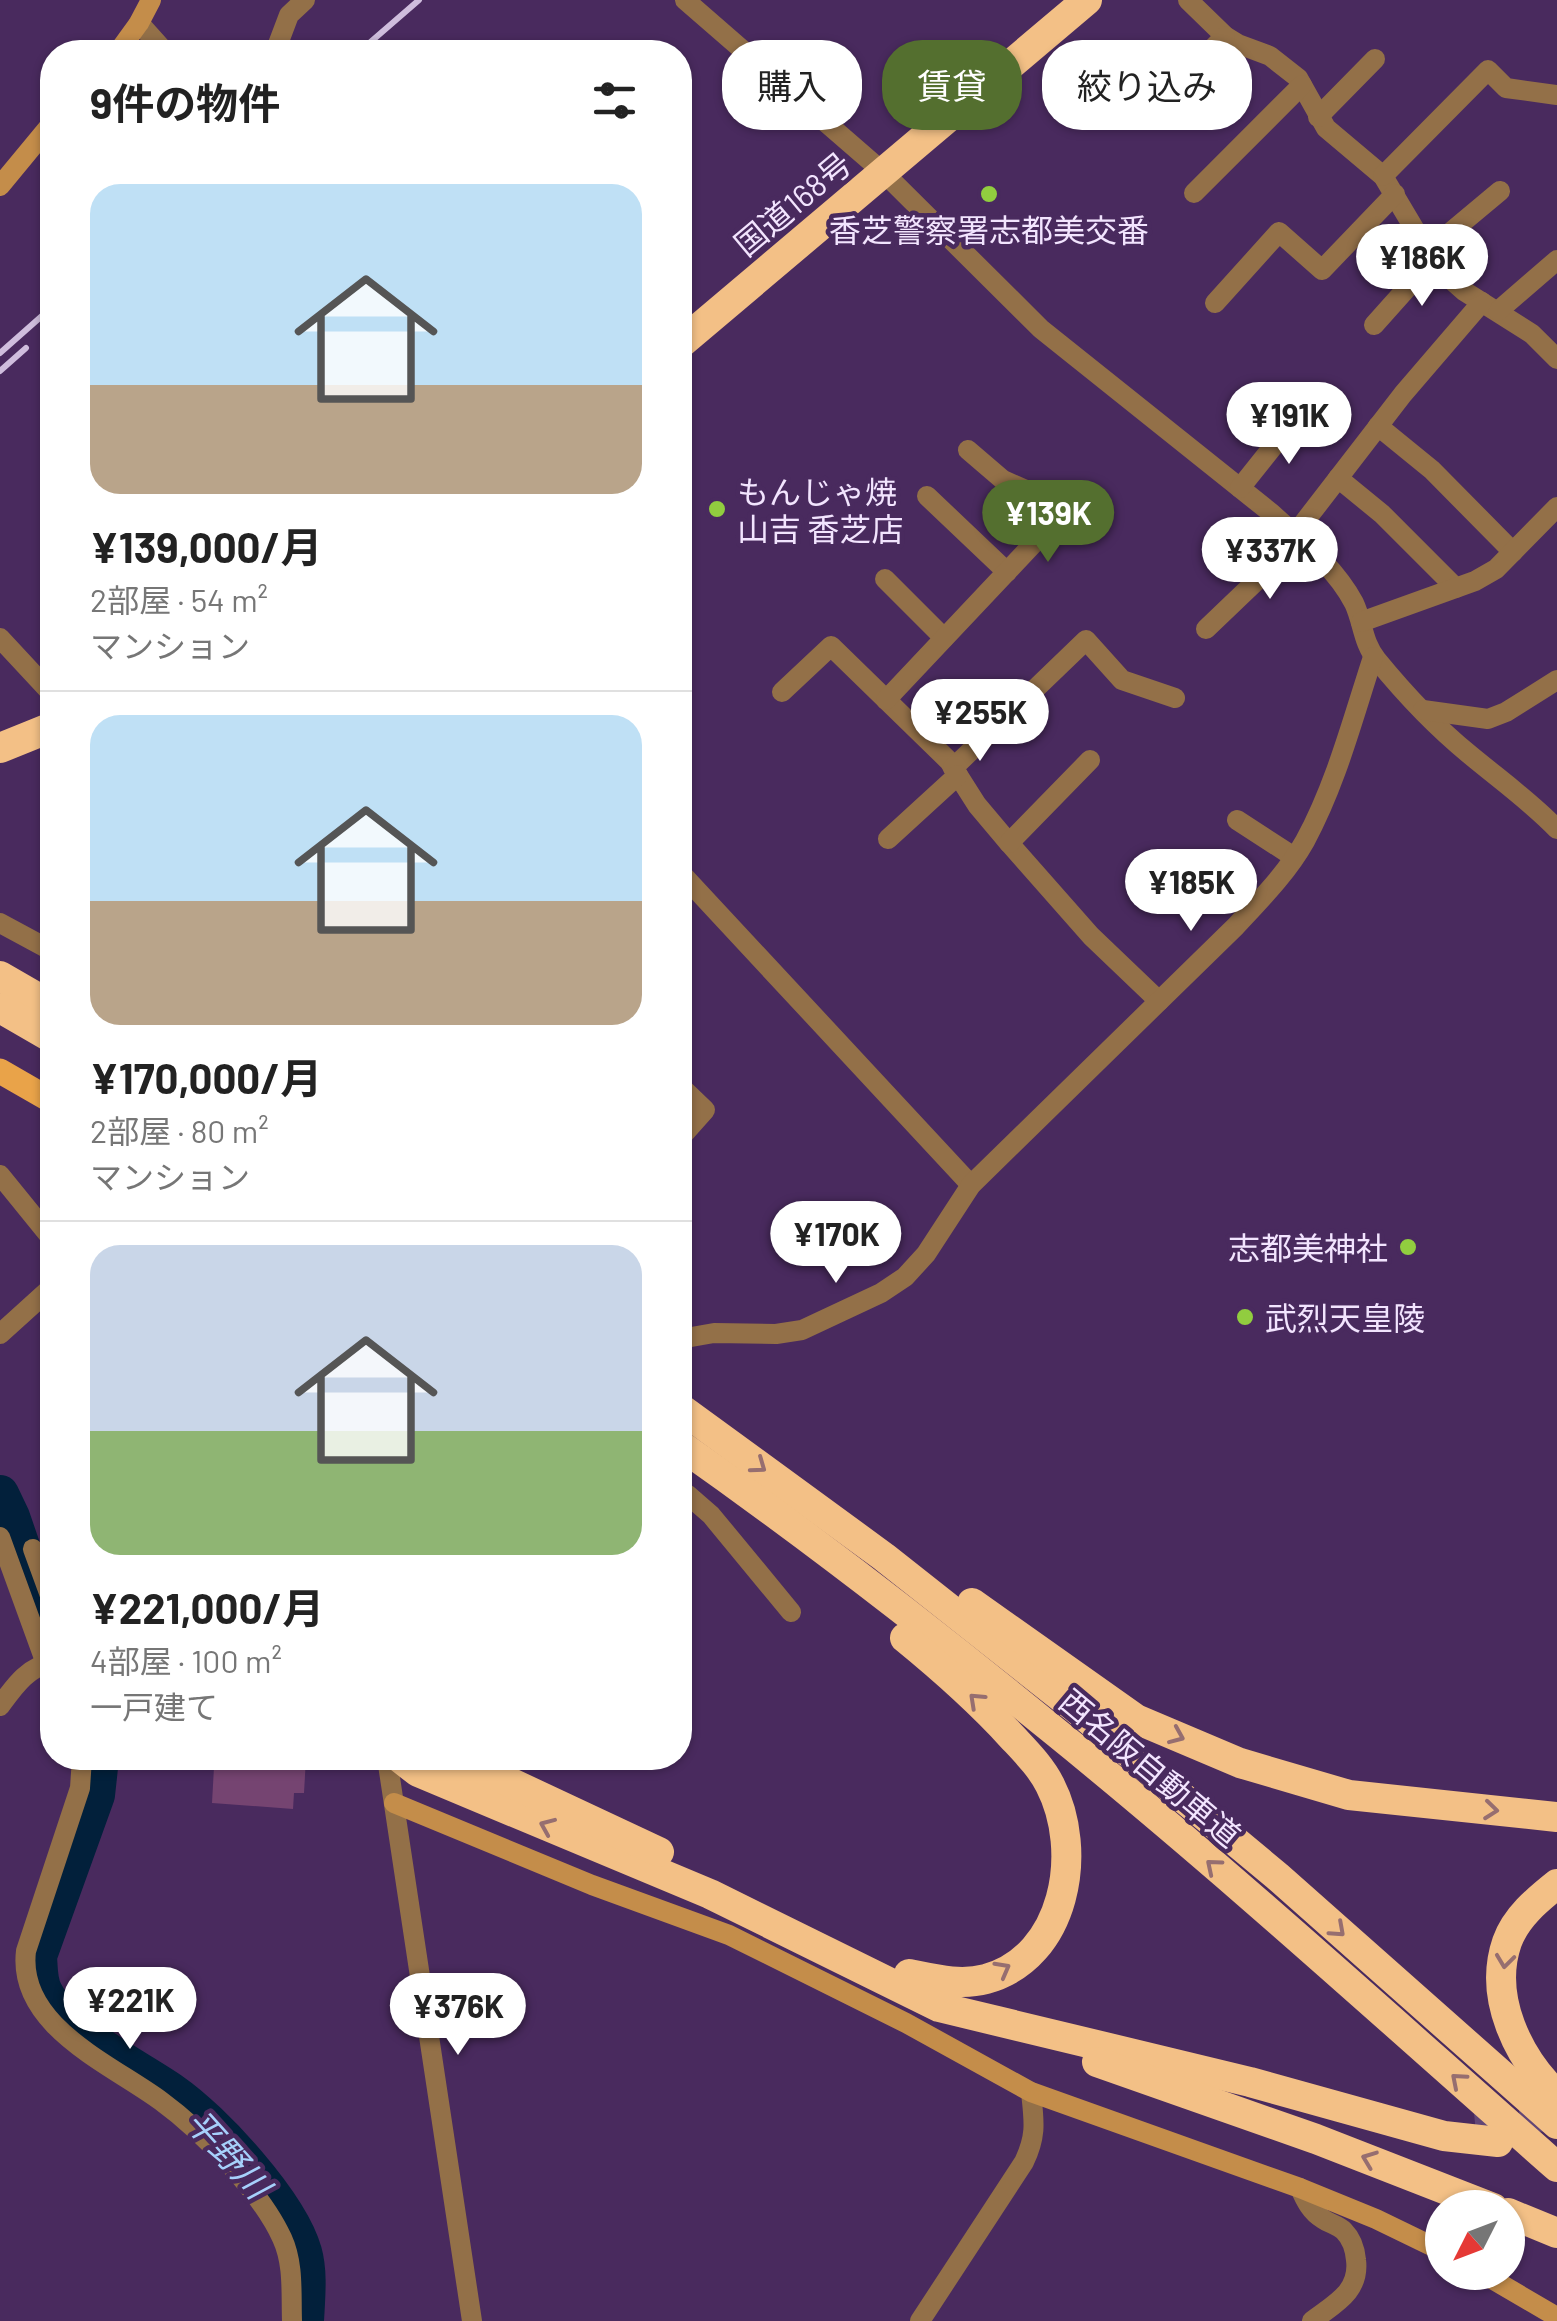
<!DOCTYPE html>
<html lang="ja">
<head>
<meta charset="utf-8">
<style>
  :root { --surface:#fff; --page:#f6f6f6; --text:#222; --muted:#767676; --line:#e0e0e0; --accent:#546f2f }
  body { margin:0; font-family:Barlow,"Noto Sans JP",sans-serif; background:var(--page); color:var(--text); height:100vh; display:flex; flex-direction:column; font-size:38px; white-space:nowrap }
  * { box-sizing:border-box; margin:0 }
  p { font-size:32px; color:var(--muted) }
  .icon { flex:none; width:55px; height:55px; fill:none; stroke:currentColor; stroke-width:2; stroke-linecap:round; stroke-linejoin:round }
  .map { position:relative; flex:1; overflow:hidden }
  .sheet { position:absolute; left:40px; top:40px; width:652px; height:1730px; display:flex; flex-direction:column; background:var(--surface); border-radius:40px; box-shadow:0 2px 8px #0004 }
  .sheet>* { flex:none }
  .hud { position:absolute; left:722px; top:40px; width:682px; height:90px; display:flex; gap:20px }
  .needle { width:65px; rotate:228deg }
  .buttons { position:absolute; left:1425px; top:2190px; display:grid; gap:20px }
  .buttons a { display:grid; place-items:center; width:100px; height:100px; border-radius:50%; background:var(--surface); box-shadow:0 2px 8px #0004; font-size:50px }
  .price { position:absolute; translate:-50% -85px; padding:0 22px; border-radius:35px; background:#fff; color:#222; font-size:32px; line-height:65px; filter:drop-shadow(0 2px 5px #0008) }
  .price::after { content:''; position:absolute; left:50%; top:60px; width:30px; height:22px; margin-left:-15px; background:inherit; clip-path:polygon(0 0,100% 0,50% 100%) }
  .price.selected { background:var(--accent); color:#fff }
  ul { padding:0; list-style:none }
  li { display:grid; align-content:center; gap:20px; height:530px; padding:0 50px }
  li+li { border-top:2px solid var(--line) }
  li span { display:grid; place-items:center; height:310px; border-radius:30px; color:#555 }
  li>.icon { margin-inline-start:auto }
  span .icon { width:180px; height:180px; fill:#fffc; stroke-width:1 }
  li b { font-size:42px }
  h2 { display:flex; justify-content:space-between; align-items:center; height:120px; padding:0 50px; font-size:42px }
  .tag { padding:0 35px; border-radius:40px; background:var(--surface); box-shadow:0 2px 8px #0004; font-size:35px; line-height:90px }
  .tag.selected { background:var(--accent); color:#fff }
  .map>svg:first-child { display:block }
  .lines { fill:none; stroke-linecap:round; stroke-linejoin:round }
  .river { stroke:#02203b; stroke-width:38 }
  .building { fill:#754471 }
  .highway-tunnel { stroke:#624676; stroke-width:30; stroke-dasharray:30 15; stroke-linecap:butt }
  .street { stroke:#937048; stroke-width:20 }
  .secondary { stroke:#c48d4a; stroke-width:20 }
  .primary { stroke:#e9a349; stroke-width:25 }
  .highway { stroke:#f3c086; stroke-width:30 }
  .rail { stroke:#cfbddd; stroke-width:6 }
  .oneway { stroke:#966e70 }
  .poi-dot { fill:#91cd3f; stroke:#492a5e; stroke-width:4 }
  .labels { text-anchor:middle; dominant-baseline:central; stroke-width:9; stroke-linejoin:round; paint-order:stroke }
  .street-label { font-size:32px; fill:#f2e4fe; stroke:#492a5e }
  .poi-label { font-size:32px; fill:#f2e4fe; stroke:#492a5e; text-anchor:start }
  .water-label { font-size:35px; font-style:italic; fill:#a6d0fb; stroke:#492a5e }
</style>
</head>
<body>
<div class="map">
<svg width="1557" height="2321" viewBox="0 0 1557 2321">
  <rect width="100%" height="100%" fill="#492a5e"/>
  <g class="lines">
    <g class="river">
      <path d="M0,1494L11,1517L52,1636"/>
      <path d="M100,1758L96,1795L38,1956C39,1969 38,1983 45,1994C66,2033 136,2067 172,2092C214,2121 289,2203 303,2252C309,2273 306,2299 305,2321"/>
    </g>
  </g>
  <path class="building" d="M222,1758H306L304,1793H294L293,1809L212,1803L214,1767Z"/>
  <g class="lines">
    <path class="highway-tunnel" d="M1475,2123L1557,2115"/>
    <g class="street">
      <path d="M685,0L883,172L1041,329L1270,512C1300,539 1335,567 1354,603C1363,622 1363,644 1377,660C1404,693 1436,727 1469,754C1499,779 1530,801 1557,829"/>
      <path d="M1188,0L1225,36L1238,44L1270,56L1298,78L1326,128L1383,176L1437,267L1464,291L1532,334L1557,359"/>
      <path d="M139,23L165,52"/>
      <path d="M275,52L289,15L305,0"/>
      <path d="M1164,97L1225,36"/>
      <path d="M1318,117L1375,59"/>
      <path d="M1383,176L1488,70L1506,88L1557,95"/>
      <path d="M1194,193L1302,85"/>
      <path d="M1427,252L1500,191"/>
      <path d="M1215,303L1279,232L1322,270L1395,194"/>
      <path d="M1498,311L1557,260"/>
      <path d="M1374,325L1432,260"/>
      <path d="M1378,426L1432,470L1513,552"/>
      <path d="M1338,478L1382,514L1456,588"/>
      <path d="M1240,488L1299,414"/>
      <path d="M927,496L1007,572"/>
      <path d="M1295,534L1403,394L1482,302"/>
      <path d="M885,579L944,638"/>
      <path d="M1361,622L1475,581L1496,569L1557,507"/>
      <path d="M1206,629L1300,539"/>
      <path d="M0,638L52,694"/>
      <path d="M782,692L831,646L949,761L977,805L1009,843L1091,936L1159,1001"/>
      <path d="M886,700L1067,508L1003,480L968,450"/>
      <path d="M1423,710L1488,719L1506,712L1557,680"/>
      <path d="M953,768L1086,640L1122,680L1175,698"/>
      <path d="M1237,820L1294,857"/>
      <path d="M888,839L958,775"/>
      <path d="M1009,843L1090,760"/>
      <path d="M680,872L971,1185"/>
      <path d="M0,923L52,951"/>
      <path d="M680,1086L705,1110L680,1138"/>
      <path d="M0,1175L52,1239"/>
      <path d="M0,1334L52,1287"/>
      <path d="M680,1339L714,1333L776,1334L802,1330L881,1293L905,1277L926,1254L971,1185L1236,926C1261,899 1287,873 1305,841C1336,784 1353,718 1373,657"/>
      <path d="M680,1491L688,1495L711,1515L791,1612"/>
      <path d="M0,1537L52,1680"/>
      <path d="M33,1549L52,1601"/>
      <path d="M0,1706C14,1687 28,1666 52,1663"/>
      <path d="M82,1758L80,1788L26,1951C17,2026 111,2064 161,2101C202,2131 261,2192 282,2238C294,2264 291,2293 292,2321"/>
      <path d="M387,1758L472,2321"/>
      <path d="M1300,2188C1305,2200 1311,2212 1323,2219C1330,2224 1338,2225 1344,2231C1352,2239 1355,2249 1356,2260C1360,2292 1334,2304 1312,2321"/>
      <path d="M920,2321L1024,2162C1037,2135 1034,2121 1031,2092"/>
    </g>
    <g class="secondary">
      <path d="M118,52L139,23L151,0"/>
      <path d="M0,186L52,123"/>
      <path d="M394,1803L592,1885L729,1935L906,2023L1031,2092L1300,2188L1376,2219L1442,2251"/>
      <path d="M1480,2272L1557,2317"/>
    </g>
    <path class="primary" d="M0,1071L52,1101"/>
    <g class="highway">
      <path d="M680,344L1087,0"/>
      <path d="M0,748L52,727"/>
      <path d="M0,976L52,1006"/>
      <path d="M0,1008L52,1038"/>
      <path d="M680,1408L884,1557L1075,1708L1277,1876L1557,2124"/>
      <path d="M680,1445C808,1535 932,1631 1053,1730C1226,1870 1390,2020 1557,2167"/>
      <path d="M972,1603L1136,1719L1240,1763L1349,1795L1557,1817"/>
      <path d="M905,1638C943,1669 979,1701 1012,1737C1026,1752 1041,1767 1050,1785C1084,1851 1066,1957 986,1979C960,1986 934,1979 909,1974"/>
      <path d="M400,1758L418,1772L710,1894L939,2007L1250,2082L1444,2136L1498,2142"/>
      <path d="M458,1758L659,1852"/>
      <path d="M1557,1884C1537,1900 1516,1917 1507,1942C1488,1997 1518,2058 1557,2095"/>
      <path d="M1097,2062L1316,2139L1493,2208"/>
      <path d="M1508,2213L1557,2233"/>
    </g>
    <g class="rail">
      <path d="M359,52L419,0"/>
      <path d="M0,353L52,307"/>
      <path d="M0,371L26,348"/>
    </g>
  </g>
  <defs><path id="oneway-chevron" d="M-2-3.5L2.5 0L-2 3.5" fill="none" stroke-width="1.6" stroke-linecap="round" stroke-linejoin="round" transform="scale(2.5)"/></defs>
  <g class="oneway">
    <use href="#oneway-chevron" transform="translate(759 1466) rotate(36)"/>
    <use href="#oneway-chevron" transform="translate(976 1700) rotate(-137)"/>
    <use href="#oneway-chevron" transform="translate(1177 1736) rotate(23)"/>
    <use href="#oneway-chevron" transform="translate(1491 1810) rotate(6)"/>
    <use href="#oneway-chevron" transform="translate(547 1826) rotate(-157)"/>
    <use href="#oneway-chevron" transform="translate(1213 1866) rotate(-140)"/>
    <use href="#oneway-chevron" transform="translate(1338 1930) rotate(42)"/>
    <use href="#oneway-chevron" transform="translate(1505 1961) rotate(97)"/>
    <use href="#oneway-chevron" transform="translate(1003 1969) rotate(-29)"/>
    <use href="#oneway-chevron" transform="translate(1458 2080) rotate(-139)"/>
    <use href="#oneway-chevron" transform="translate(1369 2159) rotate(-159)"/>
  </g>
  <g class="poi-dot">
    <circle cx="989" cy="194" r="10"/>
    <circle cx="717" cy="509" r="10"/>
    <circle cx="1408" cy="1247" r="10"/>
    <circle cx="1245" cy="1317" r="10"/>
  </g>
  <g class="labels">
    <g class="street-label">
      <text transform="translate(792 203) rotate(-40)">国道168号</text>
      <text transform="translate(1151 1767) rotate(40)">西名阪自動車道</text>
    </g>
    <g class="poi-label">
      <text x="989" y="229" text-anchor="middle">香芝警察署志都美交番</text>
      <text x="737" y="491">もんじゃ焼<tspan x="737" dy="37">山吉 香芝店</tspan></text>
      <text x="1388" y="1247" text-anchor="end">志都美神社</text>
      <text x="1265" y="1317">武烈天皇陵</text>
    </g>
    <g class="water-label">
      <text transform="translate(229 2153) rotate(48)">平野川</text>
    </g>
  </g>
</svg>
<div class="buttons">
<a><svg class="needle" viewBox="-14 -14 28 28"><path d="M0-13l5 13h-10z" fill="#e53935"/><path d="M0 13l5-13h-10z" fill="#767676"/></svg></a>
</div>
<b class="price" style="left:1422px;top:309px">¥186K</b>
<b class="price" style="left:1289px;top:467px">¥191K</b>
<b class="price selected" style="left:1048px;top:565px">¥139K</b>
<b class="price" style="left:1270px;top:602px">¥337K</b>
<b class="price" style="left:980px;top:764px">¥255K</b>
<b class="price" style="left:1191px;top:934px">¥185K</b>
<b class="price" style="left:836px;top:1286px">¥170K</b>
<b class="price" style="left:130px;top:2052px">¥221K</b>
<b class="price" style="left:458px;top:2058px">¥376K</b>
<div class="hud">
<a class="tag">購入</a>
<a class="tag selected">賃貸</a>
<a class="tag">絞り込み</a>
</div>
<section class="sheet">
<h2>9件の物件<svg class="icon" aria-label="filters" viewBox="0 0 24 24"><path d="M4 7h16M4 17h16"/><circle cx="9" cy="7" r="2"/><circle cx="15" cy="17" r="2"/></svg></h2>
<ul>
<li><span style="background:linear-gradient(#bfe0f5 65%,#b9a48a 0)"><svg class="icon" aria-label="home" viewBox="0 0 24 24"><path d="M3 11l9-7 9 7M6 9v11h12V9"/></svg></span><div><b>¥139,000/月</b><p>2部屋 · 54 m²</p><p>マンション</p></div></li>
<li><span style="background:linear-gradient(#bfe0f5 60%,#b9a48a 0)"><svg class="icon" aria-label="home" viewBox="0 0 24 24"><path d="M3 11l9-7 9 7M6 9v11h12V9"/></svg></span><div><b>¥170,000/月</b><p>2部屋 · 80 m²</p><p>マンション</p></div></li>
<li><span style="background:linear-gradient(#c9d6e8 60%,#8fb573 0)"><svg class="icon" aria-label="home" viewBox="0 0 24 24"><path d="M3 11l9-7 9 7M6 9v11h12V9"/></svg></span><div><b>¥221,000/月</b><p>4部屋 · 100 m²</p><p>一戸建て</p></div></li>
</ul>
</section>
</div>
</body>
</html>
